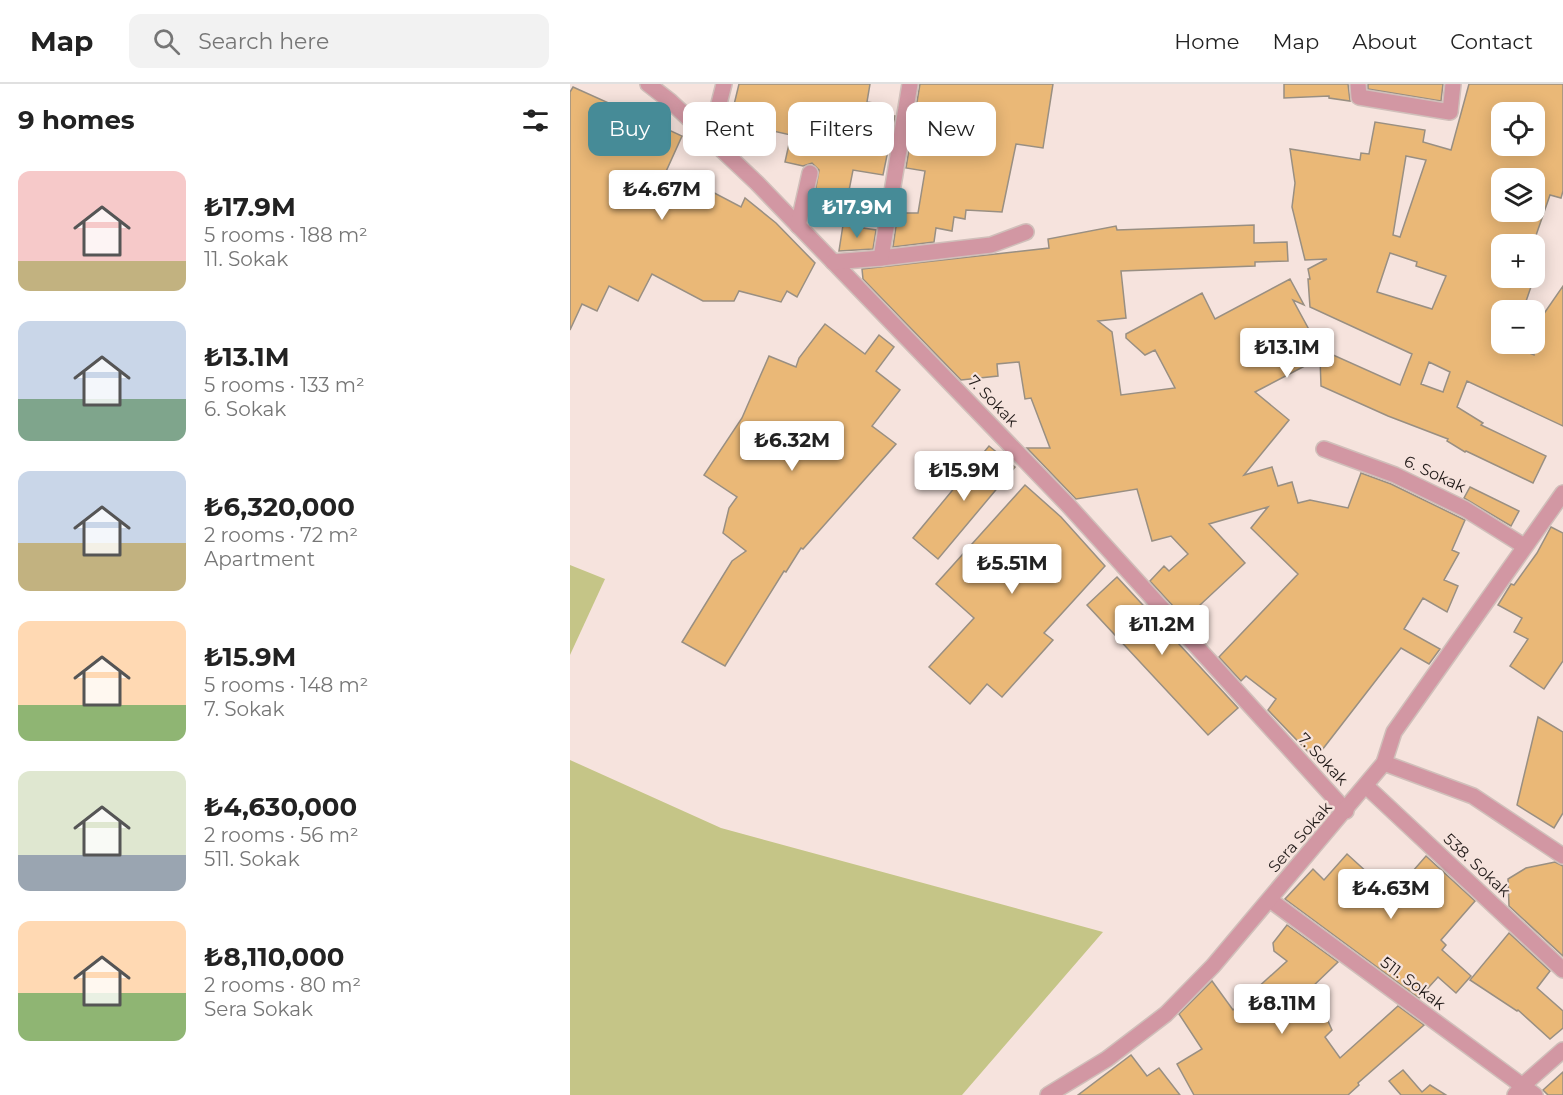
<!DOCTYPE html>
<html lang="en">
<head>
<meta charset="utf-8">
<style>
  :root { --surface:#fff; --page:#f2f2f2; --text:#222; --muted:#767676; --line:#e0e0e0; --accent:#468b97 }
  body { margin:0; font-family:Montserrat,sans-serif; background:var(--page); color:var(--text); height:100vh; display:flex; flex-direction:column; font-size:22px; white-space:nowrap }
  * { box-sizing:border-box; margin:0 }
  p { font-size:20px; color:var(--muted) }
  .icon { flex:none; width:33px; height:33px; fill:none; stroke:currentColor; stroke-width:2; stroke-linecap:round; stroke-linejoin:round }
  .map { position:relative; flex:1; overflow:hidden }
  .panel { display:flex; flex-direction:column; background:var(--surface); width:570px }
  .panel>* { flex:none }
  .top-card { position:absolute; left:18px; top:18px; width:570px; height:54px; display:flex; gap:12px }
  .controls { position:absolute; left:921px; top:18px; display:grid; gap:12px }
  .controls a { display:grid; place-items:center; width:54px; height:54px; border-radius:12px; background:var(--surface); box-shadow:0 3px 15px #0003; font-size:30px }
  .price { position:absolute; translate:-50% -51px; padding:0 14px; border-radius:6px; background:#fff; color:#222; font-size:20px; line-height:39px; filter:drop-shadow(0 2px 3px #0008) }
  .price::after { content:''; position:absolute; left:50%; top:36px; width:18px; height:14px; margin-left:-9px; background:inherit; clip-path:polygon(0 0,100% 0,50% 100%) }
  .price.selected { background:var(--accent); color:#fff }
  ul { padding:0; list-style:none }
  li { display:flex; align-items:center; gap:18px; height:150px; padding:0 18px }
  li span { display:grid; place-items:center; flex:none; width:168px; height:120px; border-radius:12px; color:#555 }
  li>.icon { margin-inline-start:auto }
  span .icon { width:72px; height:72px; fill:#fffc; stroke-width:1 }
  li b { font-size:26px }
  h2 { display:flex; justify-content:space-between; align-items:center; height:72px; padding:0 18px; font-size:26px }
  .tag { padding:0 21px; border-radius:12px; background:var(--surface); box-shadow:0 3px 15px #0003; font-size:21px; line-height:54px }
  .tag.selected { background:var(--accent); color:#fff }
  header { display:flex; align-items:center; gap:36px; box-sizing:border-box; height:84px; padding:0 30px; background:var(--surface); border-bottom:2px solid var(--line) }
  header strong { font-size:28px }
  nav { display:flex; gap:33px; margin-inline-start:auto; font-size:21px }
  .search { width:420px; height:54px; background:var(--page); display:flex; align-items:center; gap:15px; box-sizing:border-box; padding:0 21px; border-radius:12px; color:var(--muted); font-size:22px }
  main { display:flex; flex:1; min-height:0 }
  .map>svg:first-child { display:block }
  .green { fill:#c5c587 }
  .building { fill:#eab877; stroke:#998f82; stroke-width:1.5; fill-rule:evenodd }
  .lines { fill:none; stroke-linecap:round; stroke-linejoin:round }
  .minor-casing { stroke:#d0bfba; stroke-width:18 }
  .minor { stroke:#d297a3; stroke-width:15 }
  .labels { text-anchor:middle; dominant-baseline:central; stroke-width:4.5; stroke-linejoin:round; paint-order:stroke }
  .street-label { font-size:16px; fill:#231c1a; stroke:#f6e3dd }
</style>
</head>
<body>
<header>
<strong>Map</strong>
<div class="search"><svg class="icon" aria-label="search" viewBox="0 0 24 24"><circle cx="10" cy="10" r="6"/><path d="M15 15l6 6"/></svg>Search here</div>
<nav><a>Home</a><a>Map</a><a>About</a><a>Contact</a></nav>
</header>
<main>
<section class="panel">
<h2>9 homes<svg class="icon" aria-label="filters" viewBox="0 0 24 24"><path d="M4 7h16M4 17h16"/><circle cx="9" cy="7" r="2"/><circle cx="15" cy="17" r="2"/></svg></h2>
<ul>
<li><span style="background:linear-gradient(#f6c9c9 75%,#c2b280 0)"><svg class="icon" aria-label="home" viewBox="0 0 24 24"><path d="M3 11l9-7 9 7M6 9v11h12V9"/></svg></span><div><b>₺17.9M</b><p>5 rooms · 188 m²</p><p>11. Sokak</p></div></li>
<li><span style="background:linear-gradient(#c9d6e8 65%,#7fa58c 0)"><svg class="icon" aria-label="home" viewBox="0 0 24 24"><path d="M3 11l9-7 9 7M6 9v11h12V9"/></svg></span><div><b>₺13.1M</b><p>5 rooms · 133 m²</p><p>6. Sokak</p></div></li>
<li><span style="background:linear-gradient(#c9d6e8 60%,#c2b280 0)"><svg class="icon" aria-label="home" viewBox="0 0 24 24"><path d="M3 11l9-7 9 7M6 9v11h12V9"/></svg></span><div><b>₺6,320,000</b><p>2 rooms · 72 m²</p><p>Apartment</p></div></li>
<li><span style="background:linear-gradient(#ffd9b3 70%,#8fb573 0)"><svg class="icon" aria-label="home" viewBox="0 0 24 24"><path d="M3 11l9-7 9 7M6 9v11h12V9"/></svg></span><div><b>₺15.9M</b><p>5 rooms · 148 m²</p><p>7. Sokak</p></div></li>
<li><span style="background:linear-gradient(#dfe7d0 70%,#9aa5b1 0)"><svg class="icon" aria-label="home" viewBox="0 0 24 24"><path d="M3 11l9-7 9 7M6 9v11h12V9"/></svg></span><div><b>₺4,630,000</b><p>2 rooms · 56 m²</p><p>511. Sokak</p></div></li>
<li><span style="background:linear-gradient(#ffd9b3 60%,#8fb573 0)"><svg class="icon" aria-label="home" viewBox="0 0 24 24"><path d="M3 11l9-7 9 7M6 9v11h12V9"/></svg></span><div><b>₺8,110,000</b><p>2 rooms · 80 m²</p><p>Sera Sokak</p></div></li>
</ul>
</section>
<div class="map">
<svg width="993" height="1011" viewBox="0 0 993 1011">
  <rect width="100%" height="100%" fill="#f6e3dd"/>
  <g class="green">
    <path d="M0,481L35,495L0,571Z"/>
    <path d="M0,676L151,744L533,848L392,1011H0Z"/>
  </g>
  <g class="building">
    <path d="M169,0H300L297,18L316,21L315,30L325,32L313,91L283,86L274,132L242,126L249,86L242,79L233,82L215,78L221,51L185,43L186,39L161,33Z"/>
    <path d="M350,0H483L473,64L446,60L432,128L396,126L395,135L384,133L382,147L366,144L364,158L323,163L328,129H348L355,87L336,84Z"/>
    <path d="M714,0H778L780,17L759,14V12L714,14Z"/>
    <path d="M798,0H873L871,17L798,5Z"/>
    <path d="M899,0H993V107L991,114L980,111L963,160H932V194H964L953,226H932V260H937L964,271V228L973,231L993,202V342L897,297L887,323L913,339L911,341L976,372L963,399L896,367L895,368L877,357L878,355L818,332L751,302L750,274L685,308L719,336L674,391L702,383L708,402L722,398L728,419L740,416L778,424L791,389L821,400L895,436L882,466L889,469L874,496L888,502L877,528L853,514L834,545L870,565L859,580L831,564L745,675L698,626L706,615L676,592L671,597L649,573L728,490L681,444L698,423L639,440L675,479L615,535L580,497L594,482L599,487L618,470L601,452L582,457L567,405L506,415L457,364H480L461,314L455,315L449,278L427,280L428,292L391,296L293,195L292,185L479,164L478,155L546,142L547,146L684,141V159L717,158L718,177L685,178V182L551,187L556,234L528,237L542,248L551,311L605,304L585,266L575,271L556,254V250L632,209L645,235L720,195L734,221L723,216L743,253L734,258L830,301L842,270L740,223L738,195H740L738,185L757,175L735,176L722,123L725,99L720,65L790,76L791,69L799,70L805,38L855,46L853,58L881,66ZM932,28H964V62H932ZM836,72L856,76L830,153L823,151ZM932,94H964V128H932ZM820,169L847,178L846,182L876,192L862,225L807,208ZM859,278L880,288L873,308L851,300Z"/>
    <path d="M3,3L61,29L56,39L81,51L86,40L112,52L94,92L129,110L133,103L171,123L175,114L206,139L245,179L227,213L217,207L211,218L169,207L164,217H133L82,190L68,217L39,202L27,227L12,220L0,246V8Z"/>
    <path d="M273,141L306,146L303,165L269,167Z"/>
    <path d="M964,159L974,163L966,187H964Z"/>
    <path d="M255,240L295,270L309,251L324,263L306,287L330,306L302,342L326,360L233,465L231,464L216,488L214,487L155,582L112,558L162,477L176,467L153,449L159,424L167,413L134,391L172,334L199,272L226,283L229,274Z"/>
    <path d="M419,362L445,383L368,475L343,454Z"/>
    <path d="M455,401L491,433L535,482L474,549L483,556L432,613L417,600L400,620L359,583L404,534L366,500Z"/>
    <path d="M900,403L949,427L941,442L894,414Z"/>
    <path d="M981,443L993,449V577L974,605L940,582L958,555L944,548L952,534L928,521L941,500L944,501L967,469Z"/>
    <path d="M547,493L668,624L638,651L517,521Z"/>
    <path d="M968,633L993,648V729L984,744L947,721Z"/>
    <path d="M777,770L822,811L856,772L905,817L871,856L876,861L872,866L901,892L886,909L868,893L849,914L715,815L743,785L754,796Z"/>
    <path d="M985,778L993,782V872L939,822L938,795L956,784Z"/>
    <path d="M717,841L768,878L740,905L749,917L762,946L755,953L770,974L828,922L854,941L788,999L789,1001L778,1011H624L607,980L632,965L609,930L642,897L663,926L717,877L704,867L703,859Z"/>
    <path d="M939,849L980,887L967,904L993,927V944L980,955L948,926L947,927L900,896Z"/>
    <path d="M561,971L577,992L589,984L610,1011H508Z"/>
    <path d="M833,986L852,1008L860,1001L876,1011H831L819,997Z"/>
    <path d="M993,988V1011H978L973,1006Z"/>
  </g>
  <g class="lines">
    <g class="minor-casing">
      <g id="minor">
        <path d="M78,0L100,17L187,99L498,421L776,727"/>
        <path d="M788,0L789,13L880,28L883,0"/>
        <path d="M140,55L154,0"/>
        <path d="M228,142L240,89"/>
        <path d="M311,174L421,161L456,148"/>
        <path d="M263,178L311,174L340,0"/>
        <path d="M754,365L825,391L895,425L954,462"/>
        <path d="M814,679L903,712L993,772"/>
        <path d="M796,702L993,886"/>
        <path d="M700,816L965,1011"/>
        <path d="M478,1011L537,975L596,930L643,882L814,679L824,648L993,409"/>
        <path d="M945,1011L952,1002L993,966"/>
      </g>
    </g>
    <use href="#minor" class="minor"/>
  </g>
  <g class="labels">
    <g class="street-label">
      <text transform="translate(423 317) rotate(46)">7. Sokak</text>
      <text transform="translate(865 390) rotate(25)">6. Sokak</text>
      <text transform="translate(753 675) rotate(47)">7. Sokak</text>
      <text transform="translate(730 753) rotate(-49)">Sera Sokak</text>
      <text transform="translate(907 781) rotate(43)">538. Sokak</text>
      <text transform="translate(843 899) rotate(37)">511. Sokak</text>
    </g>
  </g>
</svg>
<div class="controls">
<a><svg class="icon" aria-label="locate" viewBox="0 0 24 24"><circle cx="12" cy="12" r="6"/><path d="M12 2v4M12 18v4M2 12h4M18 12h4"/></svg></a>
<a><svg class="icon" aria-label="layers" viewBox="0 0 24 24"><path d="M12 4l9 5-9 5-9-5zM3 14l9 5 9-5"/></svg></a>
<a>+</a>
<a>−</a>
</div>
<b class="price" style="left:92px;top:137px">₺4.67M</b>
<b class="price selected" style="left:287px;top:155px">₺17.9M</b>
<b class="price" style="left:717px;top:295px">₺13.1M</b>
<b class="price" style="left:222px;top:388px">₺6.32M</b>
<b class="price" style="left:394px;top:418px">₺15.9M</b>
<b class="price" style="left:442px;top:511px">₺5.51M</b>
<b class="price" style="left:592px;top:572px">₺11.2M</b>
<b class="price" style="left:821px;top:836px">₺4.63M</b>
<b class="price" style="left:712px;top:951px">₺8.11M</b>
<div class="top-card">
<a class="tag selected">Buy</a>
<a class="tag">Rent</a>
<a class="tag">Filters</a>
<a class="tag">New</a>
</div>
</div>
</main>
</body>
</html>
